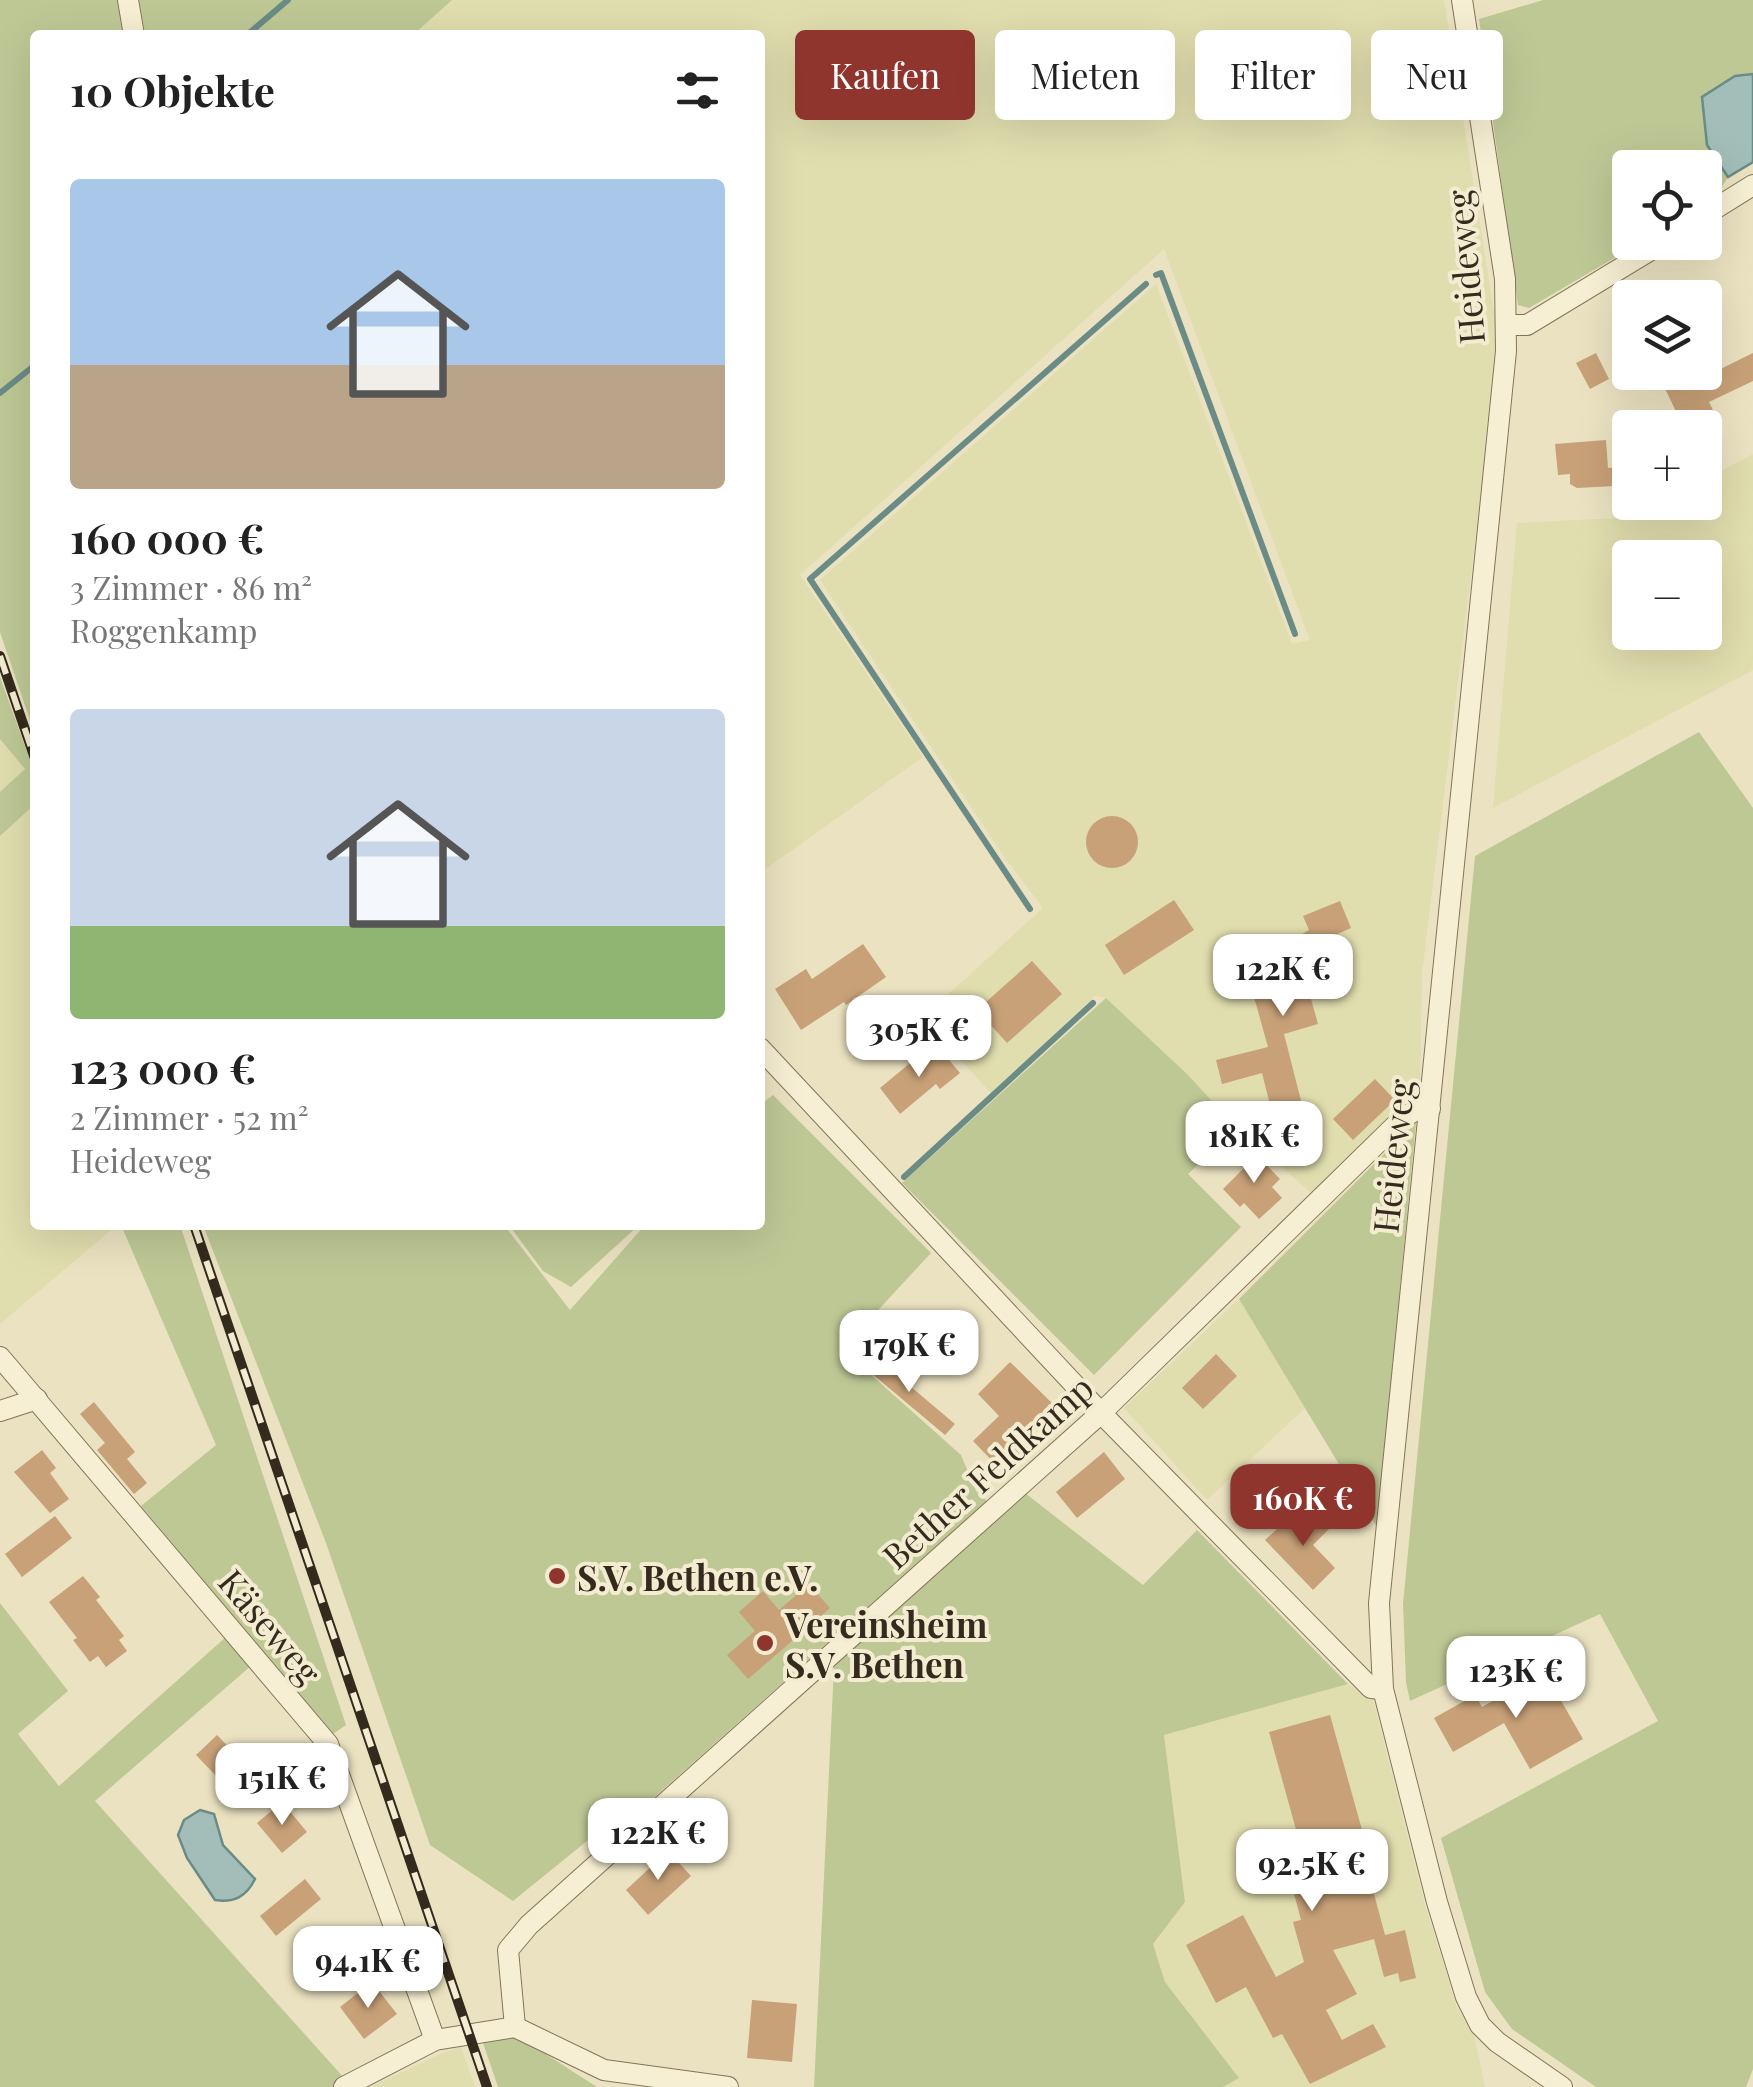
<!DOCTYPE html>
<html lang="de">
<head>
<meta charset="utf-8">
<style>
  :root { --surface:#fff; --page:#f6f6f6; --text:#222; --muted:#767676; --accent:#8f352d }
  body { margin:0; font-family:"Playfair Display",serif; background:var(--page); color:var(--text); height:100vh; display:flex; flex-direction:column; font-size:38px; white-space:nowrap }
  * { box-sizing:border-box; margin:0 }
  p { font-size:32px; color:var(--muted) }
  .icon { flex:none; width:55px; height:55px; fill:none; stroke:currentColor; stroke-width:2; stroke-linecap:round; stroke-linejoin:round }
  .map { position:relative; flex:1; overflow:hidden }
  .details { position:absolute; left:30px; top:30px; width:735px; height:1200px; display:flex; flex-direction:column; background:var(--surface); border-radius:10px; box-shadow:0 10px 40px #0002 }
  .details>* { flex:none }
  .banner { position:absolute; left:795px; top:30px; width:808px; height:90px; display:flex; gap:20px }
  .controls { position:absolute; left:1612px; top:150px; display:grid; gap:20px }
  .controls a { display:grid; place-items:center; width:110px; height:110px; border-radius:10px; background:var(--surface); box-shadow:0 10px 40px #0002; font-size:50px }
  .price { position:absolute; translate:-50% -85px; padding:0 22px; border-radius:20px; background:#fff; color:#222; font-size:32px; line-height:65px; filter:drop-shadow(0 2px 5px #0008) }
  .price::after { content:''; position:absolute; left:50%; top:60px; width:30px; height:22px; margin-left:-15px; background:inherit; clip-path:polygon(0 0,100% 0,50% 100%) }
  .price.current { background:var(--accent); color:#fff }
  ul { padding:0; list-style:none }
  li { display:grid; align-content:center; gap:20px; height:530px; padding:0 40px }
  li span { display:grid; place-items:center; height:310px; border-radius:10px; color:#555 }
  li>.icon { margin-inline-start:auto }
  span .icon { width:180px; height:180px; fill:#fffc; stroke-width:1 }
  li b { font-size:42px }
  h2 { display:flex; justify-content:space-between; align-items:center; height:120px; padding:0 40px; font-size:42px }
  .pill { padding:0 35px; border-radius:10px; background:var(--surface); box-shadow:0 10px 40px #0002; font-size:35px; line-height:90px }
  .pill.current { background:var(--accent); color:#fff }
  .map>svg:first-child { display:block }
  .farmland { fill:#e0ddae; fill-rule:evenodd }
  .green { fill:#bec895 }
  .water { fill:#a3beb8; stroke:#6b8b86; stroke-width:2.5 }
  .lines { fill:none; stroke-linecap:round; stroke-linejoin:round }
  .stream { stroke:#6b8b86; stroke-width:6 }
  .building { fill:#c8a178 }
  .minor-casing { stroke:#837459; stroke-width:22 }
  .minor { stroke:#f7efd3; stroke-width:20 }
  .rail-casing { stroke:#342a1d; stroke-width:10 }
  .rail { stroke:#f3ecd0; stroke-width:6; stroke-dasharray:19; stroke-linecap:butt }
  .poi-dot { fill:#8f352d; stroke:#f3ecd0; stroke-width:4 }
  .labels { text-anchor:middle; dominant-baseline:central; stroke-width:8; stroke-linejoin:round; paint-order:stroke }
  .street-label { font-size:35px; fill:#342a1d; stroke:#f3ecd0 }
  .poi-label { font-size:35px; font-weight:bold; fill:#342a1d; stroke:#f3ecd0; text-anchor:start }
</style>
</head>
<body>
<div class="map">
<svg width="1753" height="2087" viewBox="0 0 1753 2087">
  <rect width="100%" height="100%" fill="#ebe2c1"/>
  <g class="farmland">
    <path d="M452,0H1444L1497,330L1478,518L1422,974L1420,1090L1315,1196L1237,1128L1188,1075L1106,998L1095,996L991,1093L922,1018L1043,908L1005,858L820,580L1156,284L1292,644L1310,640L1164,249L800,575L923,757L760,873V35H413Z"/>
    <path d="M1753,454V670L1493,808L1517,523L1636,517L1663,503L1705,502V480ZM1630,558H1705V632H1630Z"/>
    <path d="M0,739L25,769L0,792Z"/>
    <path d="M35,804V1225H117L0,1324V836Z"/>
    <path d="M1239,1299L1305,1408L1207,1500L1124,1408Z"/>
    <path d="M1348,1684L1372,1696L1425,1905L1457,2008L1474,2035L1485,2087H1223L1238,2077L1165,1982L1153,1944L1185,1902L1164,1735Z"/>
    <path d="M461,2046L475,2087H371L436,2056Z"/>
  </g>
  <g class="green">
    <path d="M0,0H121L127,35H35V735L0,632Z"/>
    <path d="M139,0H452L413,35H145Z"/>
    <path d="M1543,0H1753V74L1735,76L1707,145L1728,177L1714,199L1705,204V168H1630V242L1640,243L1529,308L1518,305L1479,19Z"/>
    <path d="M0,677L35,774V804L0,836V792L25,769L0,739Z"/>
    <path d="M1699,732L1753,808V2069L1746,2087H1596L1512,2029L1485,1992L1441,1838L1658,1721L1600,1614L1410,1701L1406,1682L1403,1604L1475,856Z"/>
    <path d="M1106,998L1188,1075L1237,1128L1188,1174L1241,1227L1094,1375L902,1183Z"/>
    <path d="M773,1095L931,1253L842,1349L961,1455L976,1491L987,1501L649,1802L640,1798L513,1901L430,1845L326,1543L203,1225H504L570,1310L645,1225H760V1105Z"/>
    <path d="M1416,1122L1377,1527L1239,1299Z"/>
    <path d="M121,1225H180L346,1725L333,1734L141,1506L216,1445Z"/>
    <path d="M509,1225H639L571,1287L543,1271Z"/>
    <path d="M1025,1493L1143,1585L1197,1530L1348,1684L1164,1735L1185,1902L1153,1944L1165,1982L1239,2078L1223,2087H814L834,1666Z"/>
    <path d="M0,1603L68,1691L18,1734L59,1786L227,1636L252,1665L95,1801L345,2079L335,2087H0Z"/>
    <path d="M516,2035L597,2087H498L481,2037Z"/>
  </g>
  <g class="water">
    <path d="M1753,74V162L1728,177L1707,145L1702,97L1735,76Z"/>
    <path d="M200,1810L214,1814L223,1845L255,1879C246,1897 234,1903 215,1900L187,1858L178,1835L184,1820Z"/>
  </g>
  <g class="lines">
    <g class="stream">
      <path d="M247,35L288,0"/>
      <path d="M1156,275L1161,273L1295,634"/>
      <path d="M0,393L35,365"/>
      <path d="M1030,909L810,579L1146,284"/>
      <path d="M904,1177L1093,1003"/>
    </g>
  </g>
  <g class="building">
    <path d="M1596,353L1609,379L1590,389L1576,363Z"/>
    <path d="M1753,353V381L1709,402L1718,420L1703,428H1684L1657,372H1694L1698,380Z"/>
    <path d="M1606,440L1608,468L1630,466V491L1614,492V486L1577,488L1570,484V474L1558,475L1555,444Z"/>
    <circle cx="1112" cy="842" r="26"/>
    <path d="M1174,900L1194,930L1124,975L1105,945Z"/>
    <path d="M1340,901L1351,928L1299,951L1296,945L1318,1024L1284,1034L1310,1136L1280,1144L1262,1073L1222,1084L1216,1060L1268,1047L1242,954L1294,939L1309,930L1303,916Z"/>
    <path d="M863,944L886,977L846,1005L844,1002L801,1030L775,989L806,969L812,979Z"/>
    <path d="M1032,961L1062,994L1007,1043L977,1010Z"/>
    <path d="M939,1048L960,1073L940,1089L936,1084L900,1114L880,1088L915,1059L920,1065Z"/>
    <path d="M1375,1079L1395,1100L1353,1140L1333,1119Z"/>
    <path d="M1251,1149L1280,1179L1272,1187L1282,1198L1259,1219L1244,1203L1240,1207L1223,1189L1244,1168L1238,1162Z"/>
    <path d="M1216,1354L1237,1376L1203,1409L1182,1388Z"/>
    <path d="M873,1355L955,1424L945,1435L864,1367Z"/>
    <path d="M1010,1362L1055,1406L1016,1445L1024,1453L1004,1473L973,1441L999,1416L978,1394Z"/>
    <path d="M94,1402L135,1452L127,1459L147,1483L134,1494L97,1450L105,1443L80,1414Z"/>
    <path d="M42,1450L56,1468L50,1473L69,1499L50,1513L14,1472Z"/>
    <path d="M1104,1452L1125,1479L1077,1518L1056,1492Z"/>
    <path d="M1313,1511L1330,1528L1313,1545L1335,1568L1313,1590L1265,1540L1288,1519L1296,1528Z"/>
    <path d="M55,1516L72,1538L22,1577L5,1554Z"/>
    <path d="M83,1576L100,1597L96,1600L124,1636L119,1640L127,1651L106,1667L98,1656L90,1662L73,1640L77,1638L49,1602Z"/>
    <path d="M809,1584L830,1608L748,1679L727,1655L755,1631L739,1612L763,1591L779,1610Z"/>
    <path d="M1544,1671L1583,1739L1530,1769L1504,1723L1453,1752L1434,1718L1475,1695L1482,1707Z"/>
    <path d="M1330,1715L1364,1837L1359,1838L1385,1935L1405,1930L1416,1978L1400,1982L1398,1973L1384,1977L1374,1939L1333,1950L1357,1994L1326,2010L1342,2040L1373,2024L1386,2047L1310,2084L1282,2034L1273,2038L1246,1987L1216,2003L1186,1945L1243,1915L1276,1977L1304,1962L1293,1922L1301,1920L1290,1878L1308,1873L1269,1732Z"/>
    <path d="M217,1735L241,1760L220,1780L196,1755Z"/>
    <path d="M282,1802L307,1832L282,1853L257,1823Z"/>
    <path d="M668,1851L691,1876L648,1915L626,1890Z"/>
    <path d="M305,1879L321,1899L276,1936L260,1916Z"/>
    <path d="M372,1982L397,2014L364,2039L340,2007Z"/>
    <path d="M752,2000L797,2004L792,2062L747,2058Z"/>
  </g>
  <g class="lines">
    <g class="minor-casing">
      <g id="minor">
        <path d="M128,0L134,35"/>
        <path d="M1462,0L1505,279L1506,351L1379,1603L1383,1689L1437,1902L1466,1997L1480,2025L1497,2042L1562,2087"/>
        <path d="M1705,215L1753,185"/>
        <path d="M1507,325H1527L1664,242"/>
        <path d="M760,1048L1101,1413L1371,1688L1383,1689"/>
        <path d="M0,1357L328,1744L435,2040"/>
        <path d="M0,1411L37,1399"/>
        <path d="M515,2027L508,1950L529,1925L1101,1413L1403,1118L1416,1110L1430,1109"/>
        <path d="M344,2087L435,2040L515,2027L604,2070L728,2087"/>
      </g>
    </g>
    <use href="#minor" class="minor"/>
    <g class="rail-casing">
      <g id="rail">
        <path d="M0,656L35,759"/>
        <path d="M194,1225L487,2087"/>
      </g>
    </g>
    <use href="#rail" class="rail"/>
  </g>
  <g class="poi-dot">
    <circle cx="557" cy="1576" r="10"/>
    <circle cx="765" cy="1643" r="10"/>
  </g>
  <g class="labels">
    <g class="street-label">
      <text transform="translate(1464 267) rotate(-95)">Heideweg</text>
      <text transform="translate(1392 1156) rotate(-84)">Heideweg</text>
      <text transform="translate(987 1471) rotate(-42)">Bether Feldkamp</text>
      <text transform="translate(271 1626) rotate(50)">Käseweg</text>
    </g>
    <g class="poi-label">
      <text x="577" y="1576">S.V. Bethen e.V.</text>
      <text x="785" y="1623">Vereinsheim<tspan x="785" dy="40">S.V. Bethen</tspan></text>
    </g>
  </g>
</svg>
<div class="controls">
<a><svg class="icon" aria-label="locate" viewBox="0 0 24 24"><circle cx="12" cy="12" r="6"/><path d="M12 2v4M12 18v4M2 12h4M18 12h4"/></svg></a>
<a><svg class="icon" aria-label="layers" viewBox="0 0 24 24"><path d="M12 4l9 5-9 5-9-5zM3 14l9 5 9-5"/></svg></a>
<a>+</a>
<a>−</a>
</div>
<b class="price" style="left:1283px;top:1019px">122K €</b>
<b class="price" style="left:919px;top:1080px">305K €</b>
<b class="price" style="left:1254px;top:1186px">181K €</b>
<b class="price" style="left:909px;top:1395px">179K €</b>
<b class="price current" style="left:1303px;top:1549px">160K €</b>
<b class="price" style="left:1516px;top:1721px">123K €</b>
<b class="price" style="left:282px;top:1828px">151K €</b>
<b class="price" style="left:658px;top:1883px">122K €</b>
<b class="price" style="left:1312px;top:1914px">92.5K €</b>
<b class="price" style="left:368px;top:2011px">94.1K €</b>
<div class="banner">
<a class="pill current">Kaufen</a>
<a class="pill">Mieten</a>
<a class="pill">Filter</a>
<a class="pill">Neu</a>
</div>
<section class="details">
<h2>10 Objekte<svg class="icon" aria-label="filters" viewBox="0 0 24 24"><path d="M4 7h16M4 17h16"/><circle cx="9" cy="7" r="2"/><circle cx="15" cy="17" r="2"/></svg></h2>
<ul>
<li><span style="background:linear-gradient(#a9c7e8 60%,#b9a48a 0)"><svg class="icon" aria-label="home" viewBox="0 0 24 24"><path d="M3 11l9-7 9 7M6 9v11h12V9"/></svg></span><div><b>160 000 €</b><p>3 Zimmer · 86 m²</p><p>Roggenkamp</p></div></li>
<li><span style="background:linear-gradient(#c9d6e8 70%,#8fb573 0)"><svg class="icon" aria-label="home" viewBox="0 0 24 24"><path d="M3 11l9-7 9 7M6 9v11h12V9"/></svg></span><div><b>123 000 €</b><p>2 Zimmer · 52 m²</p><p>Heideweg</p></div></li>
</ul>
</section>
</div>
</body>
</html>
